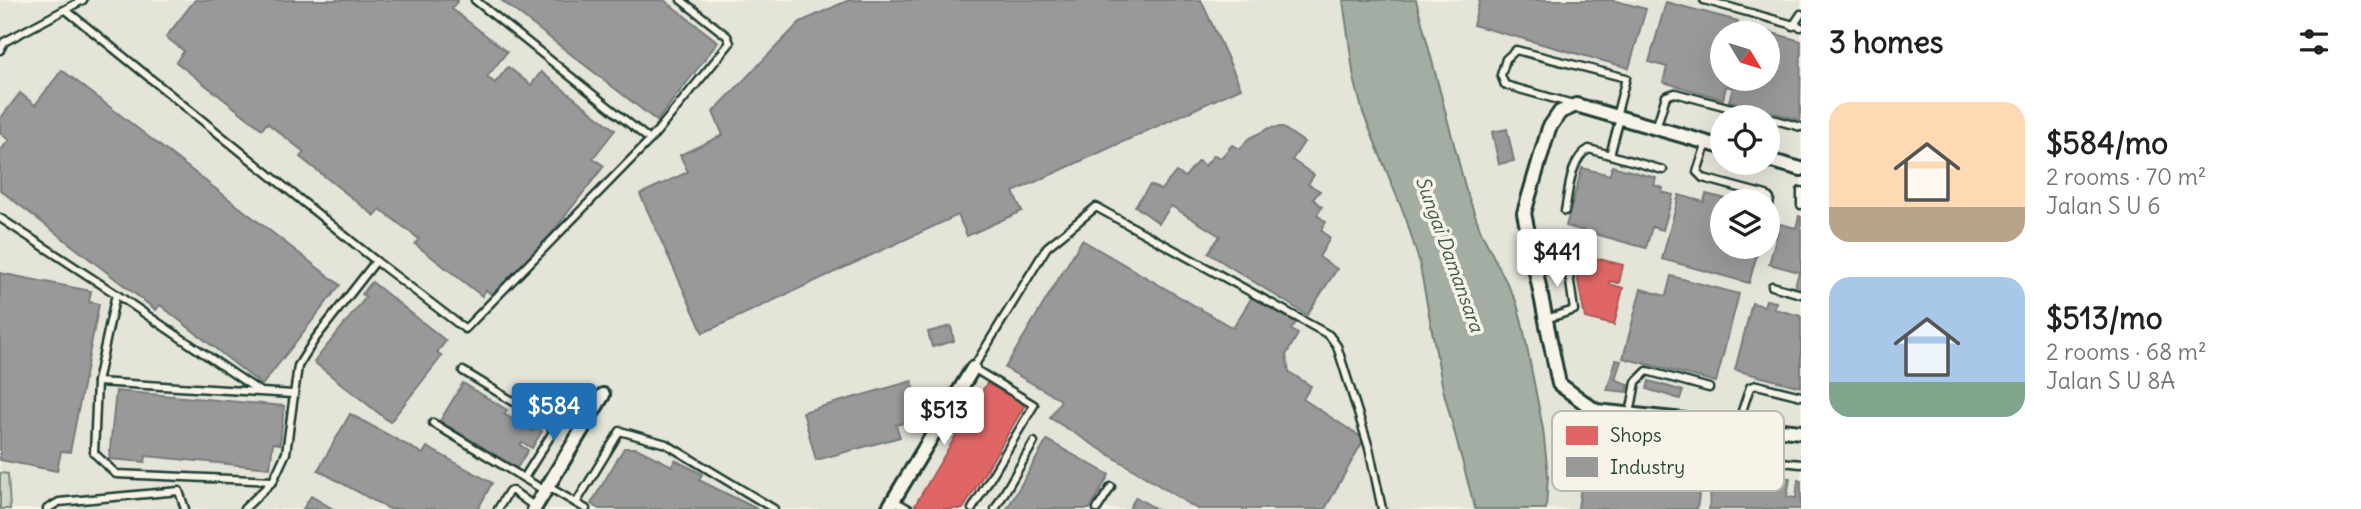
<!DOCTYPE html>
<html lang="en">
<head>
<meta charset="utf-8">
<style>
  :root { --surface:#fff; --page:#f6f6f6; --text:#202124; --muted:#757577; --accent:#1f6fb2 }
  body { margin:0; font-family:Delius,sans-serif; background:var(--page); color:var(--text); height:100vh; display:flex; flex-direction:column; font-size:26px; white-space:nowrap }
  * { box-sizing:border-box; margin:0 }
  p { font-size:23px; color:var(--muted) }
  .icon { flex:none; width:38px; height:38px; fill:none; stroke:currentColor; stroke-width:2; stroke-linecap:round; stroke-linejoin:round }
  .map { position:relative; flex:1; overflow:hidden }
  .details { display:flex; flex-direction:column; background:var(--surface); width:560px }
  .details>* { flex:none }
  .needle { width:46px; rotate:128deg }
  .tools { position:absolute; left:1710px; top:21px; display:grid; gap:14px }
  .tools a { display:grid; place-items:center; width:70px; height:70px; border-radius:50%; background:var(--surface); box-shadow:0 7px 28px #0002; font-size:35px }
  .price { position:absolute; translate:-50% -60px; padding:0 16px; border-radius:7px; background:#fff; color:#222; font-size:23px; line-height:46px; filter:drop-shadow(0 2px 4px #0008) }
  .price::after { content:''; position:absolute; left:50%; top:42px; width:21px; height:16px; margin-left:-10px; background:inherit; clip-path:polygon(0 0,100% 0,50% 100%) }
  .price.active { background:var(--accent); color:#fff }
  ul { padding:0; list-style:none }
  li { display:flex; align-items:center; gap:21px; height:175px; padding:0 28px }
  li span { display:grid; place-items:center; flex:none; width:196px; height:140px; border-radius:21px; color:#555 }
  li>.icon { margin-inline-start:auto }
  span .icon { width:84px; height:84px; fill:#fffc; stroke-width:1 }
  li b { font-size:30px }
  h2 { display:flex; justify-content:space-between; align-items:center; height:84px; padding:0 28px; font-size:30px }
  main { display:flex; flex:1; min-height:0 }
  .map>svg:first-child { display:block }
  .built { fill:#e5e4d9; fill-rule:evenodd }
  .green { fill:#d3d5ca; stroke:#79897f; stroke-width:2 }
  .water { fill:#a4ada3; stroke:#6f8077; stroke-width:2 }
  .shops { fill:#e06666; stroke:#a65a57; stroke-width:2 }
  .industry { fill:#999; stroke:#747d7b; stroke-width:2 }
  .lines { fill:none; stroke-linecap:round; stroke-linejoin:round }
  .service-casing { stroke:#1f3d34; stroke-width:11 }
  .minor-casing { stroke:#1f3d34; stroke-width:18 }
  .service { stroke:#f7f3e8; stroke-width:6 }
  .minor { stroke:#f7f3e8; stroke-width:12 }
  .labels { text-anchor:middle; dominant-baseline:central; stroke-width:7; stroke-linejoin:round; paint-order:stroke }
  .water-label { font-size:19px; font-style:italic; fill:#405950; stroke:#f7f3e8 }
  .key { fill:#f7f3e8; stroke:#b6bcb2; stroke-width:2 }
  .key-label { font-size:19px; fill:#1f3d34 }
</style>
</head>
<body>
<main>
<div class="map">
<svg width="1801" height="509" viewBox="0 0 1801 509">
  <rect width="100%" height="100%" fill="#f7f3e8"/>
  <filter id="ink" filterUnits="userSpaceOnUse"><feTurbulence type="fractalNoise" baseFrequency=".0143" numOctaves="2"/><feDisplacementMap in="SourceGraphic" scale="14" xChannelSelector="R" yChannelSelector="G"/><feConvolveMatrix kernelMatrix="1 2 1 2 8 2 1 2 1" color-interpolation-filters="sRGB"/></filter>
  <g filter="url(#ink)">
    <g class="built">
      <path d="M0,0H1343L1354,78L1419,261L1443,389L1475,509H0Z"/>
      <path d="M1416,0H1801V509H1546L1548,475L1543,429L1522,322L1516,301L1482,234L1466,190ZM1722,33H1768V79H1722ZM1722,117H1768V163H1722ZM1722,201H1768V247H1722Z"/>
    </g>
    <path class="green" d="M0,473L8,474L10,509H0Z"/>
    <path class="water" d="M1343,0H1416L1466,190L1482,234L1516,301L1522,322L1543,429L1548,475L1546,509H1475L1443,389L1419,261L1406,219L1363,113L1354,78Z"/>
    <g class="shops">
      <path d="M1579,254L1623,265L1619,283L1610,281L1609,284L1623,288L1614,325L1585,318L1576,270Z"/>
      <path d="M987,383L1025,405L963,509H923L915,505Z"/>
    </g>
    <g class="industry">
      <path d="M195,0H458L452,9L507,52L487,77L495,83L508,67L531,85L541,72L615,130L593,158L604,166L499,301L486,290L482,296L415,244L419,239L380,209L375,216L300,157L304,152L267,123L262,129L176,62L184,51L166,37Z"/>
      <path d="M501,0H664L718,42L657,121Z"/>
      <path d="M849,0H1201L1241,88L1013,192L1022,211L967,236L958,215L703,333L640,194L688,172L680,155L723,135L713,112L800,22Z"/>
      <path d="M1480,0H1612L1646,9L1629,68L1473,25Z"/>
      <path d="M1666,2L1738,21L1735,31L1743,33H1722V79H1768V33H1757L1758,29L1801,41L1800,120L1729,101L1733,88L1726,86L1723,99L1663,82L1667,67L1649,62Z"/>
      <path d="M62,70L340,285L262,385L160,305L156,310L0,190V151L9,140L0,133V119L20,93L35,105Z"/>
      <path d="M1282,127L1304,142L1292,160L1314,175L1308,184L1320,191L1313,199L1322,207L1317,215L1326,222L1321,230L1330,238L1319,257L1337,269L1307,315L1208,253L1220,236L1171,206L1159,223L1135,206L1150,185L1161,190L1176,172L1185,177L1198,161L1205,166L1214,155L1221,158L1232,145L1240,149L1248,139L1269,128Z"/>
      <path d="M1507,129L1514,161L1499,164L1492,132Z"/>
      <path d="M1612,166L1656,178L1654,185L1663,188L1662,192L1673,195L1663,230L1652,227L1646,248L1566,226L1582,168L1610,175Z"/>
      <path d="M1706,194L1735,201H1722V247H1759L1749,283L1662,259L1679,195L1704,202Z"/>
      <path d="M1799,216L1801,217V291L1794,289L1799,272L1769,264L1780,224L1796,228Z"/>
      <path d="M1082,240L1233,328L1252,297L1296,322L1291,330L1298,334L1286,355L1289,372L1311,386L1303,399L1364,439L1325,509H1197L1050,418L1061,400L1005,368Z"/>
      <path d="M0,273L91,291L89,302L99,304L70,452L61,451L57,471L0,460Z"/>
      <path d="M1671,276L1739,294L1716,382L1623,358L1641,289L1666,296Z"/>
      <path d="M372,282L446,341L437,352L442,356L390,422L314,362L366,297L362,294Z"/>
      <path d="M1766,300L1776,302L1774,309L1801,316V387L1735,370L1752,303L1764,306Z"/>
      <path d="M951,326L954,341L932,347L928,332Z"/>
      <path d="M1616,360L1621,361L1615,379L1629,385L1627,392L1607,390Z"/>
      <path d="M912,381L921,413L913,415L915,420L896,425L900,437L816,460L803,412Z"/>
      <path d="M1649,381L1683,391L1680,399L1647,389Z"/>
      <path d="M463,383L507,410L504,414L533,431L535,427L542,431L532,448L522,442L520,445L528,450L517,468L440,421Z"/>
      <path d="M116,391L284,406L280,444L273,443L270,468L146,456L145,462L109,459Z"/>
      <path d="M350,414L423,454L427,447L492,483L478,509H389L318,470Z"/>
      <path d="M1047,440L1109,475L1090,509H1007Z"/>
      <path d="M624,448H636L672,466L675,460L702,474L699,480L757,509H599L591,504Z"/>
      <path d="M1610,460L1661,466L1659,481L1667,482L1669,468L1691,471L1689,487H1692L1693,481L1701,482L1697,509H1578L1583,471L1608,474Z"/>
      <path d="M1738,472L1790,478L1787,497L1796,498L1798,480L1801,481V509H1709L1712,481L1726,483L1725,488L1736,489Z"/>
      <path d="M311,496L333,509H303Z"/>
      <path d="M1136,497L1156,509H1129Z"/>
    </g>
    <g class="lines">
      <g class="service-casing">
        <g id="service">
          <path d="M475,0L650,140"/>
          <path d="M1704,0L1801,27"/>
          <path d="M66,10L376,261"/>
          <path d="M1793,26L1801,14"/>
          <path d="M0,50L4,42L83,0"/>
          <path d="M1573,104L1505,85L1501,75L1506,59L1516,50L1626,78L1616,117"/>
          <path d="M1768,118L1801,127"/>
          <path d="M1656,128L1666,96L1675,93L1765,117"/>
          <path d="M1707,142L1697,172L1703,178L1766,195L1770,199L1768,213"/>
          <path d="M1610,155L1620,118"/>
          <path d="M1801,191V205"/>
          <path d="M1565,211C1569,191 1570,159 1589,149L1663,170"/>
          <path d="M0,218L116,294L97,382L94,453L116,474L273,481"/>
          <path d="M1533,255L1555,252L1568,268L1574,310L1546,319"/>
          <path d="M1772,286L1801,294"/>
          <path d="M116,294L259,391"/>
          <path d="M463,371L550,424L553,432L524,478"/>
          <path d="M97,382L293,394"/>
          <path d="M1630,414L1636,382L1647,371L1709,388"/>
          <path d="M433,423L545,491"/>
          <path d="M1737,426L1750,387L1757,385L1801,396"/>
          <path d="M1589,452L1692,463L1697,421"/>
          <path d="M1754,459L1801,464"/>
          <path d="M547,486L586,509"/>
          <path d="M893,500L909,509"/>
          <path d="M576,503L620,431L666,444L774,509"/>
          <path d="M47,509L59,502L179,491L185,509"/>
          <path d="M244,509L273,481L286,453L298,366L315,339L376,261L465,329L650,140L730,43L727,36L681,0"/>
          <path d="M498,509L509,491H513L535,507"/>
          <path d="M972,509L1034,405L973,368L1047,247L1096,207L1329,335L1337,346L1369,448L1382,509"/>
          <path d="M995,509L1034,442"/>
          <path d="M1097,509L1111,487"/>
        </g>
      </g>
      <g class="minor-casing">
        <g id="minor">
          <path d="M1722,147L1576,105L1560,112L1549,128L1524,213L1559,384L1596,411L1801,432"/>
          <path d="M1768,160L1801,169"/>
          <path d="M534,509L603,395"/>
          <path d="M888,509L973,368"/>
        </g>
      </g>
      <use href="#service" class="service"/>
      <use href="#minor" class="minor"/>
    </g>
  </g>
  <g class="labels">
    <g class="water-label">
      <text transform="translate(1450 254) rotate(70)">Sungai Damansara</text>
    </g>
  </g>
  <rect x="1552" y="411" width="232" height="80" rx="10" class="key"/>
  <rect x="1566" y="426" width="32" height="19" fill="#e06666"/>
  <rect x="1566" y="457" width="32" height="20" fill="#999"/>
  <g class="key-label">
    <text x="1610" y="442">Shops</text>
    <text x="1610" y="474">Industry</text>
  </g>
</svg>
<div class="tools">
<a><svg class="needle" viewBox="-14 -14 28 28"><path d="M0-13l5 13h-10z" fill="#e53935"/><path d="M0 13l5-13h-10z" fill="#757577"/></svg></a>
<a><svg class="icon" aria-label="locate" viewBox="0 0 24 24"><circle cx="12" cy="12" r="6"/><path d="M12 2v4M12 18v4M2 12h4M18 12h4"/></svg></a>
<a><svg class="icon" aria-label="layers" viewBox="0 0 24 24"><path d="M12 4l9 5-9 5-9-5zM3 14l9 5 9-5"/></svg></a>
</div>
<b class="price" style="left:1557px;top:289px">$441</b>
<b class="price active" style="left:554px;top:443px">$584</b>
<b class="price" style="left:944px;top:447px">$513</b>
</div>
<section class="details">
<h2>3 homes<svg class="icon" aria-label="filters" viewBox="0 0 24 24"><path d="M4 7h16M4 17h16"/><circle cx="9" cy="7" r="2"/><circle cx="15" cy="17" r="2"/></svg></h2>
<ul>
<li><span style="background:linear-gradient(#ffd9b3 75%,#b9a48a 0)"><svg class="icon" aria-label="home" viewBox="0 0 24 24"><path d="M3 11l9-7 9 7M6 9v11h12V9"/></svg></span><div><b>$584/mo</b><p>2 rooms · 70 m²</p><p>Jalan S U 6</p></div></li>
<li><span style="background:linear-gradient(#a9c7e8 75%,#7fa58c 0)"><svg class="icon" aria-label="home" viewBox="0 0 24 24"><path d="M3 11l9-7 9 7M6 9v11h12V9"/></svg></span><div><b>$513/mo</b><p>2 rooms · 68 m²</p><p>Jalan S U 8A</p></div></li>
</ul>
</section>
</main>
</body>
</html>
